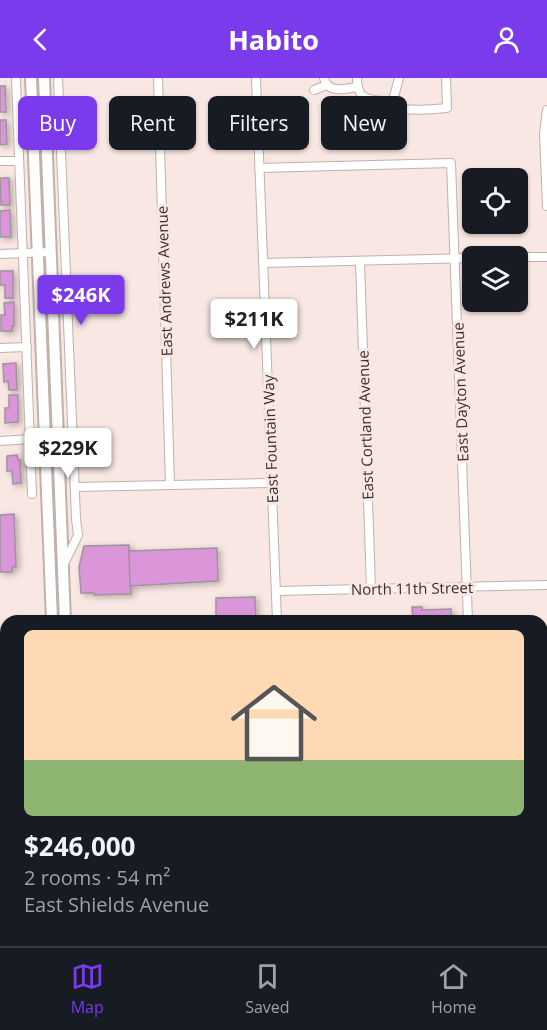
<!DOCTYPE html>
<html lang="en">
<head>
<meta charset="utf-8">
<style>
  :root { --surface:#171b24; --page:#20242c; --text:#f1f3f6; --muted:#9ea1a6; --line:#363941; --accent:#7c3aed }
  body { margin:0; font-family:"Open Sans",sans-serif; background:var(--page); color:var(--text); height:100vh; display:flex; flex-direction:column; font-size:22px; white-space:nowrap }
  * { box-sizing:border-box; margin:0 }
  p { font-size:20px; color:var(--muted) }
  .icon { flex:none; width:33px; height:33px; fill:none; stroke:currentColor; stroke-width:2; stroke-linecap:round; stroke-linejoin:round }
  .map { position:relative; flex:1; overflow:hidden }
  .panel { position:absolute; left:0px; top:537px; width:548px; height:332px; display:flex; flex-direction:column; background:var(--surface); border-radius:18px 18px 0 0; box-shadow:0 2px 4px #0004 }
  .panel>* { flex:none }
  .banner { position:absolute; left:18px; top:18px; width:512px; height:54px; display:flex; gap:12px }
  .tools { position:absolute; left:462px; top:90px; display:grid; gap:12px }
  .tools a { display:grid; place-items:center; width:66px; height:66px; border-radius:9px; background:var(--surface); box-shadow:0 2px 4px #0004; font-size:30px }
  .price { position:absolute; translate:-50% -51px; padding:0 14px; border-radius:6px; background:#fff; color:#222; font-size:20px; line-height:39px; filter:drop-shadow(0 2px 3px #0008) }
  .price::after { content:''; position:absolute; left:50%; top:36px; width:18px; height:14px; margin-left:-9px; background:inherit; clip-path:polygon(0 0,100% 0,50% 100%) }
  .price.on { background:var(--accent); color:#fff }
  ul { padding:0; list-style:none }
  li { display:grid; align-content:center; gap:12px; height:318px; padding:0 24px }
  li+li { border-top:2px solid var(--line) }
  li span { display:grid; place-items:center; height:186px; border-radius:9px; color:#555 }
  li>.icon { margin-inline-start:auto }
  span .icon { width:108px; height:108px; fill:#fffc; stroke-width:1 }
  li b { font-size:26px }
  .chip { padding:0 21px; border-radius:9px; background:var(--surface); box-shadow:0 2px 4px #0004; font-size:21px; line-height:54px }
  .chip.on { background:var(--accent); color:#fff }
  header { display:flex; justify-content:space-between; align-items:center; height:78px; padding:0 24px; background:var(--accent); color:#fff; font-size:27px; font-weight:700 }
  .tab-bar { display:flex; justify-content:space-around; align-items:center; height:84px; border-top:2px solid var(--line); background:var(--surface); font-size:16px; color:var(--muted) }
  .tab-bar a { display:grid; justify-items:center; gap:3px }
  .tab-bar .on { color:var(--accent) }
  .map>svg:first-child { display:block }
  .building { fill:#db95d9; stroke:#9e939e; stroke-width:1.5; filter:url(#shadow) }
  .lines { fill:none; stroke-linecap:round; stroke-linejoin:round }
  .street-casing { stroke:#c0b1ab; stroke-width:10 }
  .secondary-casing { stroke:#c0b1ab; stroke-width:14 }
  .street { stroke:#fff; stroke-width:8 }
  .secondary { stroke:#fff; stroke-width:10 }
  .labels { text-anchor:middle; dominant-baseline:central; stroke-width:6; stroke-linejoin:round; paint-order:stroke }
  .street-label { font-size:15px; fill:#37312f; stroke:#f8e7e2 }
</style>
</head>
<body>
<header><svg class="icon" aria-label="back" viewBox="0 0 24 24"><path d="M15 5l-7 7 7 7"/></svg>Habito<svg class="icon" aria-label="person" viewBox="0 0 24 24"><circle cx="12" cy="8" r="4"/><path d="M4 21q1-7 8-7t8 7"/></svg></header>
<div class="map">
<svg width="547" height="868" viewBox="0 0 547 868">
  <defs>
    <filter id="shadow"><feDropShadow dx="3" dy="2" stdDeviation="3" flood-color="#0004"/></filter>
  </defs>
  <rect width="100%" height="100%" fill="#f8e7e2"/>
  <g class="building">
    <path d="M0,8H5L6,34H0Z"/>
    <path d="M0,42H6L7,66L0,67Z"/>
    <path d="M0,100H9L10,127H1Z"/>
    <path d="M10,132L11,159H0V133Z"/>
    <path d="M0,193H13V220H5V207H0Z"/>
    <path d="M14,224V248H12V253H1V237H5L4,225Z"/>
    <path d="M16,285L17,312H9L8,303L4,304L3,286Z"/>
    <path d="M9,317H18V344L5,345V330H9Z"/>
    <path d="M17,377L18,382H20L21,405L13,406L12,393H7V378Z"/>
    <path d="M14,436L16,489H12V494H0V437Z"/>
    <path d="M129,467L131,516L94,517V515H81L79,489L84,468Z"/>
    <path d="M217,470L218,503L130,508L129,473Z"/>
    <path d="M255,519L256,543H216V520Z"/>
    <path d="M412,529H422V532L451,531V543H413Z"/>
    <path d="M4,570H6V593L0,596V574H4Z"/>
    <path d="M2,700H6V755H0V701Z"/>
    <path d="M542,833H547V859L542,860Z"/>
  </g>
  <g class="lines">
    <g class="street-casing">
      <g id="street">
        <path d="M16,0L32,416"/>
        <path d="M58,0L76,441L78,457L64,486"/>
        <path d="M158,0L170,406"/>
        <path d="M256,0L277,543"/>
        <path d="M324,0C328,16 344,11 357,9"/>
        <path d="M357,0C357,25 371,20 390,25C395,27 398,30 403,31C417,33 432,31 447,30L446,0"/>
        <path d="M314,12L327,7"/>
        <path d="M392,26L399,0"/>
        <path d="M547,32L544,56L547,128"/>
        <path d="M0,83H19"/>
        <path d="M259,90L451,85L468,543"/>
        <path d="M0,176L50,174"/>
        <path d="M518,179H547"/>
        <path d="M360,183L371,511"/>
        <path d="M263,185L472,180"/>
        <path d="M0,270L27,269"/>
        <path d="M0,363L31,361"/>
        <path d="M75,409L272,405"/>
        <path d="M276,513L547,507"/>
        <path d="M176,862L177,868"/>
        <path d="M284,862V868"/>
        <path d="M393,862V868"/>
        <path d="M503,862V868"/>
      </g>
    </g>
    <g class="secondary-casing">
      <g id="secondary">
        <path d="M31,0L52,543"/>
        <path d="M44,0L65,543"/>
        <path d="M542,618H547"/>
        <path d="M542,631H547"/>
        <path d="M0,634L6,633"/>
        <path d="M0,647L6,646"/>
        <path d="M62,862V868"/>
        <path d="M71,862L74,868"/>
      </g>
    </g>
    <use href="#street" class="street"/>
    <use href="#secondary" class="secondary"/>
  </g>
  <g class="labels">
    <g class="street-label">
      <text transform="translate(164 203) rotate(-92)">East Andrews Avenue</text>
      <text transform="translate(460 314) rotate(-92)">East Dayton Avenue</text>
      <text transform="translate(365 347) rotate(-92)">East Cortland Avenue</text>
      <text transform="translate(270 361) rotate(-92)">East Fountain Way</text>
      <text transform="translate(412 510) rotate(-1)">North 11th Street</text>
    </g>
  </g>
</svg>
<div class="tools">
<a><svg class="icon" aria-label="locate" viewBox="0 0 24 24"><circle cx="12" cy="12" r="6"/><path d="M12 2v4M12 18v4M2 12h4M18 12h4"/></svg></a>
<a><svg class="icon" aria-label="layers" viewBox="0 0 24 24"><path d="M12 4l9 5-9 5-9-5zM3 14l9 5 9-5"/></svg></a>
</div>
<b class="price on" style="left:81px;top:248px">$246K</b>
<b class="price" style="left:254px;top:272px">$211K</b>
<b class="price" style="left:68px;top:401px">$229K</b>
<div class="banner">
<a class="chip on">Buy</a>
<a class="chip">Rent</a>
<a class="chip">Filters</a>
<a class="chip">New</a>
</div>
<section class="panel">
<ul>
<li><span style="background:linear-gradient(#ffd9b3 70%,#8fb573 0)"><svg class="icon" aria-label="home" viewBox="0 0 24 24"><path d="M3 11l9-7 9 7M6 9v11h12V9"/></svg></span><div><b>$246,000</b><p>2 rooms · 54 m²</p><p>East Shields Avenue</p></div></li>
</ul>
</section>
</div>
<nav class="tab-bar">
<a class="on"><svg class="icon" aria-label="map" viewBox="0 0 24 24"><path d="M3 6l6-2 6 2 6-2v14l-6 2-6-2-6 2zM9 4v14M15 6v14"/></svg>Map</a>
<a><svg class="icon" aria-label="saved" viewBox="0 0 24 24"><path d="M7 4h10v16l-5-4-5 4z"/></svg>Saved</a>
<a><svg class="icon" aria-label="home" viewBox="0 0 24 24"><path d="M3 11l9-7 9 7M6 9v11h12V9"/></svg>Home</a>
</nav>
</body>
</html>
